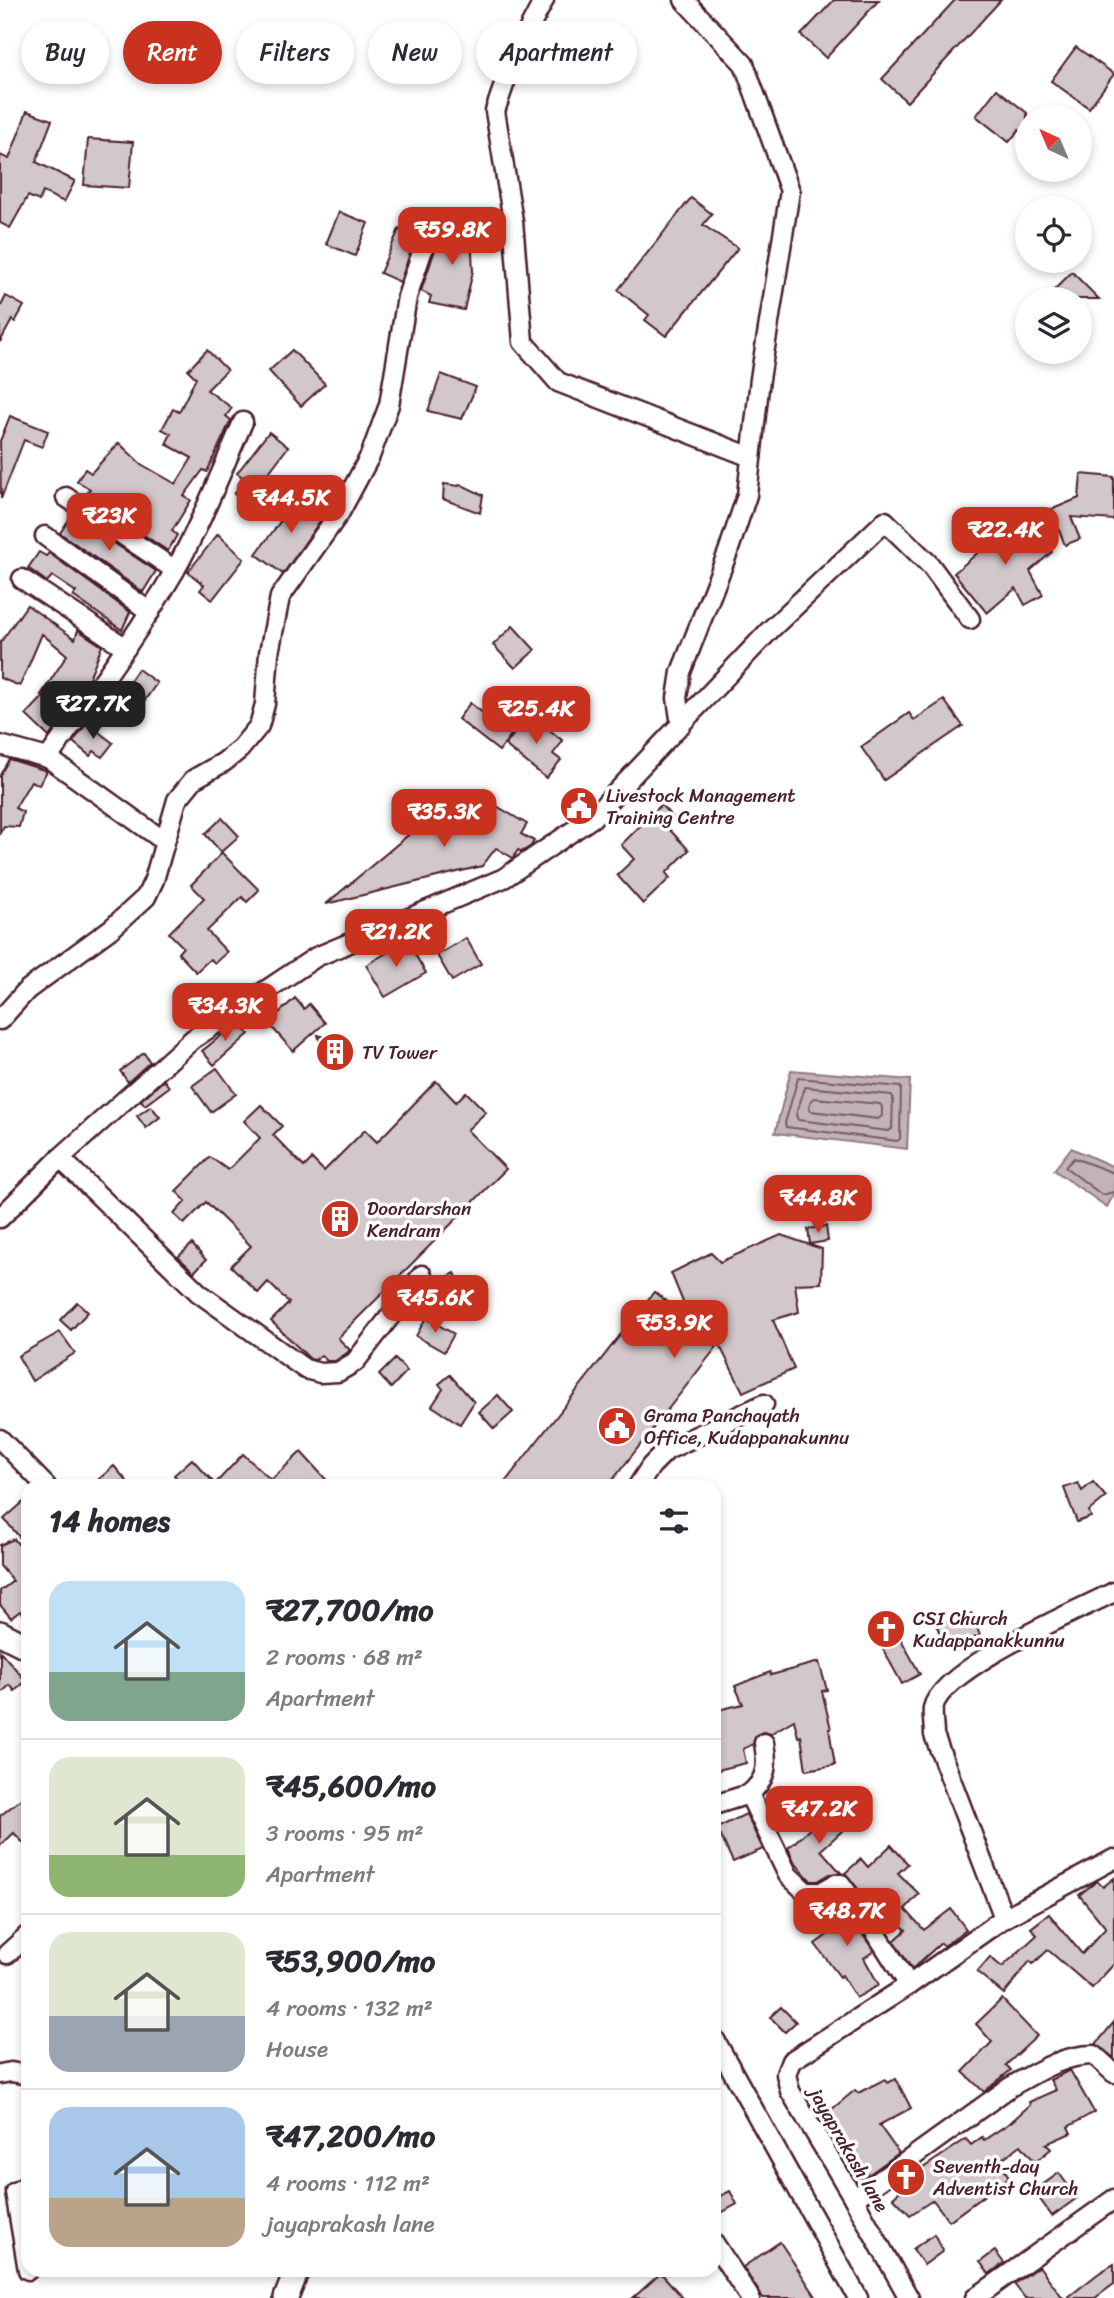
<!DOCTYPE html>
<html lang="en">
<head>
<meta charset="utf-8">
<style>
  :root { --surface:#fff; --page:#f2f2f3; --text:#2b2b33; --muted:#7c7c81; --line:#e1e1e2; --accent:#c8321e }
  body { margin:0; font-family:Sriracha,sans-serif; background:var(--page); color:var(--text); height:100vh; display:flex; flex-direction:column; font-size:26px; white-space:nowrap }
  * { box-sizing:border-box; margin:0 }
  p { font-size:23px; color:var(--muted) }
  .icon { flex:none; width:38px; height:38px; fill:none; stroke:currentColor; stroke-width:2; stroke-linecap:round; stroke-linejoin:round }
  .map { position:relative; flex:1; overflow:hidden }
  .panel { position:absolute; left:21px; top:1479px; width:700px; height:798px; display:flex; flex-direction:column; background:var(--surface); border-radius:21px; box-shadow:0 4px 10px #0003 }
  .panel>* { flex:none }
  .banner { position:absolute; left:21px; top:21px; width:700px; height:63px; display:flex; gap:14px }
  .needle { width:46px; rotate:316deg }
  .tools { position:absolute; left:1015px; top:105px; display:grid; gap:14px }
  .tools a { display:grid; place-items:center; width:77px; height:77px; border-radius:50%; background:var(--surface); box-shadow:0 4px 10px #0003; font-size:35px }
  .price { position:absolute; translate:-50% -60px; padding:0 16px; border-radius:14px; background:var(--accent); color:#fff; font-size:23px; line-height:46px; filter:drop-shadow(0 2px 4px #0008) }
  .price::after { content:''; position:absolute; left:50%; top:42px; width:21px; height:16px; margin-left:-10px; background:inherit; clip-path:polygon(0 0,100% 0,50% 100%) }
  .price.selected { background:#222; color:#fff }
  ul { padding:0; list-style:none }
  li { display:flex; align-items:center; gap:21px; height:175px; padding:0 28px }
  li+li { border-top:2px solid var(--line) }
  li span { display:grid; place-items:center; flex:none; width:196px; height:140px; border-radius:21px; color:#555 }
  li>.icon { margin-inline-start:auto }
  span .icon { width:84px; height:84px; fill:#fffc; stroke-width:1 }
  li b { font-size:30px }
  h2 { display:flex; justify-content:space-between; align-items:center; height:84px; padding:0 28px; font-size:30px }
  .tag { padding:0 24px; border-radius:32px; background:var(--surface); box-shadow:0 4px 10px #0003; font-size:24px; line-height:63px }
  .tag.selected { background:var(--accent); color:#fff }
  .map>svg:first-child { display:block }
  .water { fill:#c1b3b6; stroke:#91787e; stroke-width:2 }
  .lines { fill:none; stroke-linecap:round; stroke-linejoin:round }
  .shore { stroke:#7a5a63; stroke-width:2 }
  .building { fill:#d2c7cb; stroke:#4a1f2b; stroke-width:2 }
  .minor-casing { stroke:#4a1f2b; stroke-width:23 }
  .major-casing { stroke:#4a1f2b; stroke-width:28 }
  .minor { stroke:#fff; stroke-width:18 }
  .major { stroke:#fff; stroke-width:23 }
  .labels { text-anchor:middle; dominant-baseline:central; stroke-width:7; stroke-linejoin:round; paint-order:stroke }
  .poi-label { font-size:19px; fill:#4a1f2b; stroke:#fff; text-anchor:start }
  .street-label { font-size:19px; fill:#4a1f2b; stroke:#fff }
</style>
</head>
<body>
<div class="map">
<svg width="1114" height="2298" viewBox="0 0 1114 2298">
  <rect width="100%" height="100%" fill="#fff"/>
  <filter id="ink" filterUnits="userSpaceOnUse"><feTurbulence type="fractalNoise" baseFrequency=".0143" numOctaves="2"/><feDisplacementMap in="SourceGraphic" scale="14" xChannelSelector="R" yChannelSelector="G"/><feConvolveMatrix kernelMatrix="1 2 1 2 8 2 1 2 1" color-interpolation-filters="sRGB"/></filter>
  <g filter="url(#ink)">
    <g class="water">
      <path d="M791,1070L910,1080L907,1149L775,1133Z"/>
      <path d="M1071,1148L1114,1167V1194L1107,1207L1054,1170Z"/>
    </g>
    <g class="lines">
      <g class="shore">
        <path d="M798,1078L901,1087L900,1139L897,1141L786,1127L785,1123Z"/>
        <path d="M805,1087L892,1095L893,1098L892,1129L888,1131L798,1120L796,1115Z"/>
        <path d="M814,1098L880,1104L882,1107V1116L878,1119L811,1111L809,1107L811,1100Z"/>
        <path d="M1114,1173L1074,1158L1065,1167L1102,1195L1114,1192"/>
      </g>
    </g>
    <g class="building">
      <path d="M834,0H879L826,58L801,35Z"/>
      <path d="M955,0H1001L907,102L882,79Z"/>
      <path d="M1076,47L1114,74L1089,108L1051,81Z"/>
      <path d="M997,89L1027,113V137L1019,130L1009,142L976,116Z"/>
      <path d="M27,111L52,120L36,162L75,181L64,202L43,192L39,201L28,196L10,228L0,223V155L9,159Z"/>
      <path d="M88,139L133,142L129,188L84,185Z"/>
      <path d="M691,198L712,214L703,225L738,248L666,336L645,320L649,315L618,290Z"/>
      <path d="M339,212L368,223L355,256L326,244Z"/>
      <path d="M470,215L473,271L464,310L429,303L431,296L421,291L436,247L434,236L453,244L452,216Z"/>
      <path d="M414,227L425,232L418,234L415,239L400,282L380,273L399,229L411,234Z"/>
      <path d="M1072,272L1099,299H1045Z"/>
      <path d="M6,296L24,306L15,322L12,320L0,342V308Z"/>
      <path d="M207,350L227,370L207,390L232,408L226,416L231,420L207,472L203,470L184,496L191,500L172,531L177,535L168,551L85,496L90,489L77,481L85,469L91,473L119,443L141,464L176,484L192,458L166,444L171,434L162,429L173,409L179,412L196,378L188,370Z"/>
      <path d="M292,350L325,384L301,406L269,371Z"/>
      <path d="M441,374L476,387L462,419L428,411Z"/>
      <path d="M10,416L48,431L42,447L24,440L1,499L0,441Z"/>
      <path d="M269,432L288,447L257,488L237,473Z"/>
      <path d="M1081,474L1114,477V520L1071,517L1080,539L1065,545L1053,515L1041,514L1079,498Z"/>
      <path d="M245,483L256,493L245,504L234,494Z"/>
      <path d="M444,484L459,486L460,484L483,495L480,513L443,499Z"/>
      <path d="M300,495L325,514L283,574L256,554Z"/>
      <path d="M72,515L156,571L143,592L60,533Z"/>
      <path d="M1021,516L1052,552L1030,571L1043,595L1025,605L1016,588L987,613L954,573Z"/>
      <path d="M218,534L244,559L212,600L200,590L204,585L188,572Z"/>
      <path d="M39,552L46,556L49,553L130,612L122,630L73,596L76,592L52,576L47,582L28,568Z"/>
      <path d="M27,605L75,639L78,630L102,646L87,683L49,737L26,715L44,696L41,695L67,655L42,634L20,686L0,678V643Z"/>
      <path d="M513,626L535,650L515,668L493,645Z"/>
      <path d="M138,669L157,683L135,714L116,701Z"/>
      <path d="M944,700L963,726L884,780L861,747L909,713L914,720Z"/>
      <path d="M470,703L511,735L499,751L458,719Z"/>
      <path d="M530,714L563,741L553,754L561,760L546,778L505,745Z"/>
      <path d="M87,723L113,743L102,757L94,751L90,756L73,742Z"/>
      <path d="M9,759L47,771L39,785L31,781L15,808L23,812L19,827L4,826L0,833V775Z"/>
      <path d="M471,791L527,824L521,834L534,841L531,846L522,852L518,850L513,858L496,848L482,866L326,904L419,826L438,835L455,806L461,809Z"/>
      <path d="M661,805L674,819L666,826L689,850L666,873L670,878L643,904L617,875L634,859L621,845Z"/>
      <path d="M222,818L239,836L221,852L205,834Z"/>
      <path d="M222,853L259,890L247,902L242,897L207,931L227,952L215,963L210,959L196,972L178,953L183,947L169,933L204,898L191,885Z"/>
      <path d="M466,938L481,964L452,981L437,955Z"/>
      <path d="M407,941L426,973L385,997L366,965Z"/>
      <path d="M295,998L304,1009L309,1004L325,1023L293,1051L268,1023Z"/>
      <path d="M238,1022L249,1034L214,1065L202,1051Z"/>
      <path d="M318,1035L342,1042L346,1046V1059L335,1065L329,1063L325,1058Z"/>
      <path d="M144,1053L150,1062L128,1082L120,1071Z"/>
      <path d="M217,1068L236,1094L211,1112L192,1086Z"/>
      <path d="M164,1080L169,1087L145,1105L141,1100Z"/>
      <path d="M436,1081L456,1102L466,1092L486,1112L467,1130L506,1169L338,1338L350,1350L347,1353L335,1361H327L321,1355L315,1360L310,1359L271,1321L289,1303L268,1282L258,1293L231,1266L251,1246L206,1202L184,1224L174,1214L186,1201L176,1191L210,1157L228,1170L260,1138L244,1121L261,1105L282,1126L273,1135L304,1167L312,1159L324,1171L365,1130L377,1142Z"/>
      <path d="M151,1106L160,1117L146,1128L137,1116Z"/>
      <path d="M826,1226L828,1241L810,1244L808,1229Z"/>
      <path d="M781,1235L822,1249L821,1283L795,1284L799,1312L773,1320L794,1369L743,1392L719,1344L608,1486H502L654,1292L690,1319L671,1273L711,1253L720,1262Z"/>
      <path d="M192,1244L206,1260L194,1272L178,1257Z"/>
      <path d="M455,1273L462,1289L449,1295L441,1280Z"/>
      <path d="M77,1302L88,1312L71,1330L60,1320Z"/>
      <path d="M426,1318L454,1334L444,1352L416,1336Z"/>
      <path d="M60,1332L75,1353L32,1381L18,1356Z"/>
      <path d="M395,1359L407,1371L391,1388L379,1375Z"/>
      <path d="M450,1375L474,1402L460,1424L432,1406L443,1389L439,1384Z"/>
      <path d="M498,1395L513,1412L494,1429L479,1412Z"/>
      <path d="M301,1452L332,1486H183L174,1475L192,1459L215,1484L243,1454L271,1480Z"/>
      <path d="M114,1466L131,1486H91Z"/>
      <path d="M1093,1482L1106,1497L1089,1511L1091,1517L1077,1522L1064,1488L1078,1483L1082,1491Z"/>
      <path d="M28,1498V1547L4,1519Z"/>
      <path d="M14,1539L28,1556V1619L20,1611L11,1618L0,1605V1591L13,1581L0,1566V1545Z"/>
      <path d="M972,1613L980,1636L945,1648L937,1626Z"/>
      <path d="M892,1623L920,1674L902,1684L874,1633Z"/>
      <path d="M0,1651L26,1681L15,1691L10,1685L0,1694Z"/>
      <path d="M819,1662L827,1690L822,1691L831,1729H829L835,1765L806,1770L801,1736L798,1737L794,1720L770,1734L763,1732L756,1735L753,1744L743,1749L746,1763L714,1771V1711L743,1704L735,1686L770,1672L771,1675Z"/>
      <path d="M28,1793V1848L14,1833L0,1846V1816Z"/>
      <path d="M836,1806L851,1823L821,1850L841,1873L830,1874L818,1881H811L795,1863L788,1848Z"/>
      <path d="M746,1814L763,1849L733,1862L717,1828Z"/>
      <path d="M891,1845L908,1864L898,1873L919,1894L905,1909L924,1930L951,1909L966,1929L944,1946L941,1943L912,1969L894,1941L906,1930L872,1897L867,1900L845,1873L861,1859L868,1867Z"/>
      <path d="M1114,1878V1964L1092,1988L1048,1950L1033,1964L1030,1961L1004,1994L977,1972L990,1957L1002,1967L1037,1935L1031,1928L1049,1914L1082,1954L1106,1928L1079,1895L1097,1881L1103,1887Z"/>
      <path d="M836,1896L874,1951L864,1958L879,1985L856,1998L842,1975L840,1977L815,1944L834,1930L816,1907Z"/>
      <path d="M1002,1999L1037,2036L1006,2065L1011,2070L984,2092L963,2072L992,2042L976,2024Z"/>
      <path d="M781,2007L796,2022L785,2032L770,2017Z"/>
      <path d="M1114,2022V2058L1096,2044Z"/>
      <path d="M1070,2070L1094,2112L1068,2127L1071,2133L1046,2144L1051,2149L1035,2162L1021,2145L999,2161L1009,2177L949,2221L933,2200L910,2215L893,2197L901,2190L896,2183L912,2171L914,2174L966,2139L971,2145L982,2137L984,2140L1011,2122L1030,2105L1029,2102L1056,2090L1050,2080Z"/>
      <path d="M885,2079L887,2083L896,2079L911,2108L879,2125L899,2153L861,2180L840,2151L845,2148L820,2119L855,2090L858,2093Z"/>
      <path d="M1059,2173L1077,2198L1052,2216L1034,2191Z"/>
      <path d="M730,2191L737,2204L719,2214L714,2199Z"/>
      <path d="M934,2234L943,2251L924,2265L913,2249Z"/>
      <path d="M780,2242L817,2298H763L761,2295L743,2267Z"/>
      <path d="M995,2251L1004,2263L989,2274L980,2262Z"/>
      <path d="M1114,2264V2284L1095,2298H1067L1099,2273Z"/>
      <path d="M1039,2266L1063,2298H1025L1014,2284Z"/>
      <path d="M661,2273L683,2298H633Z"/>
    </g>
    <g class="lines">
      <g class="minor-casing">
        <g id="minor">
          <path d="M544,0L513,59L495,111L513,221L523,342L558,382L751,457"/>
          <path d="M66,497L175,570"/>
          <path d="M45,536L150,612"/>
          <path d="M22,579L126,648"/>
          <path d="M681,725L677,698L681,672L728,552L747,495L760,379L790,191L744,64L684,0"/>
          <path d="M0,745L48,758L164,841"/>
          <path d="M48,758C91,697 136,637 174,572C201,524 221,472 243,422"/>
          <path d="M0,1020L27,990L112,928L146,897L154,880L177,800L194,779L224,762L240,749L259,726L265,704L269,653L280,597L340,512L370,456L389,405L407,297L425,243"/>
          <path d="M60,1158L199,1293L305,1369L320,1373L338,1372L355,1362L422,1275"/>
          <path d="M0,1218L60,1158L193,1039L316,957L504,878L592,818L770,630L885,521L930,565L970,619"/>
          <path d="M0,1439L46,1486"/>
          <path d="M638,1486L651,1466L667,1450L764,1404"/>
          <path d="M764,1743C768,1765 767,1780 749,1794L788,1875L806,1892H821L835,1884H841L869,1922L909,1985"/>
          <path d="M714,1805L749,1794"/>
          <path d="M1004,1918L934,1735C934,1727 932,1715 933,1708C942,1668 1077,1611 1114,1592"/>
          <path d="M7,1954L28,1935"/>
          <path d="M714,2038L858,2298"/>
          <path d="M0,2074L11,2072L28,2075"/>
          <path d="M28,2185L15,2192L28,2270"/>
          <path d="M854,2199L1010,2087C1037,2072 1062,2055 1094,2055L1114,2073"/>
          <path d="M714,2243L750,2298"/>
          <path d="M909,2298L854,2199L790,2091L786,2074L791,2061L909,1985L1004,1918L1114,1859"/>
          <path d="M975,2298L1114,2199"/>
        </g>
      </g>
      <g class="major-casing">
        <g id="major">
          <path d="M0,1633L28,1647"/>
          <path d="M286,2298L297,2270"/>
        </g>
      </g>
      <use href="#minor" class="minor"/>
      <use href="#major" class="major"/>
    </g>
  </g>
  <defs>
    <g id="civic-disc" transform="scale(2.0125)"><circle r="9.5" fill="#c8321e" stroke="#fff"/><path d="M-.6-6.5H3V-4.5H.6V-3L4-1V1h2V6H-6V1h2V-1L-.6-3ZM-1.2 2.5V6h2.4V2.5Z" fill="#fff"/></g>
    <g id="building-disc" transform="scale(2.0125)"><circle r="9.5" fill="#c8321e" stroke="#fff"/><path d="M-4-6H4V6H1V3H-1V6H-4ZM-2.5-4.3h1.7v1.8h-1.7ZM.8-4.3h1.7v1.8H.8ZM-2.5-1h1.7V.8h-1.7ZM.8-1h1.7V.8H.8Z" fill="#fff"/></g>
    <g id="church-disc" transform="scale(2.0125)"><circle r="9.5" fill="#c8321e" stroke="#fff"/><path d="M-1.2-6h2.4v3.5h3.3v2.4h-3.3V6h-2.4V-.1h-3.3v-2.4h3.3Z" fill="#fff"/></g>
  </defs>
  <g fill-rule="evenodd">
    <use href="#civic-disc" x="579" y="806"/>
    <use href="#building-disc" x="335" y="1052"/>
    <use href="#building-disc" x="340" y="1219"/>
    <use href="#civic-disc" x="617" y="1426"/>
    <use href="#church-disc" x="886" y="1629"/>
    <use href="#church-disc" x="906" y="2177"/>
  </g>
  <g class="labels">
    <g class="poi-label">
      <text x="606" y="795">Livestock Management<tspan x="606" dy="22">Training Centre</tspan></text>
      <text x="362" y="1052">TV Tower</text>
      <text x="367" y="1208">Doordarshan<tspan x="367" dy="22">Kendram</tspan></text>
      <text x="644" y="1415">Grama Panchayath<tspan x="644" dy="22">Office, Kudappanakunnu</tspan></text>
      <text x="913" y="1618">CSI Church<tspan x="913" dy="22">Kudappanakkunnu</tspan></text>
      <text x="933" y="2166">Seventh-day<tspan x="933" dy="22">Adventist Church</tspan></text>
    </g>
    <g class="street-label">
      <text transform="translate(849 2150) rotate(60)">jayaprakash lane</text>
    </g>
  </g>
</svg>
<div class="tools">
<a><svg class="needle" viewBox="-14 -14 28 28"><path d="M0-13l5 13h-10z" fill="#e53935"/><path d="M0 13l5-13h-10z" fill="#7c7c81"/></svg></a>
<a><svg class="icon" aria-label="locate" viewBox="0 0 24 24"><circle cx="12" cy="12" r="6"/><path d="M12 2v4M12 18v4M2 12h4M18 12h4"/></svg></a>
<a><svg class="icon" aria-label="layers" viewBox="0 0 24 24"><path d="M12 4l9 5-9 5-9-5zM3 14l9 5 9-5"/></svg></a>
</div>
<b class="price" style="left:452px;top:267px">₹59.8K</b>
<b class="price" style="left:291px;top:535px">₹44.5K</b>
<b class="price" style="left:109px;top:553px">₹23K</b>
<b class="price" style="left:1005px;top:567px">₹22.4K</b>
<b class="price selected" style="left:93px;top:741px">₹27.7K</b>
<b class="price" style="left:536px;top:746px">₹25.4K</b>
<b class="price" style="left:444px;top:849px">₹35.3K</b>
<b class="price" style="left:396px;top:969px">₹21.2K</b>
<b class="price" style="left:225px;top:1043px">₹34.3K</b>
<b class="price" style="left:818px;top:1235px">₹44.8K</b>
<b class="price" style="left:435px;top:1335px">₹45.6K</b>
<b class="price" style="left:674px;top:1360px">₹53.9K</b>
<b class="price" style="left:819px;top:1846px">₹47.2K</b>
<b class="price" style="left:847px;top:1948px">₹48.7K</b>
<div class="banner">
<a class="tag">Buy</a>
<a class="tag selected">Rent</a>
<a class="tag">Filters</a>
<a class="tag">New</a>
<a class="tag">Apartment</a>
</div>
<section class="panel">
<h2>14 homes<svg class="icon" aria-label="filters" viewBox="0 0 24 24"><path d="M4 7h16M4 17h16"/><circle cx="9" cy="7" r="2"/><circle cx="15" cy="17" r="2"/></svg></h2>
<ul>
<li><span style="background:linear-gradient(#bfe0f5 65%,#7fa58c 0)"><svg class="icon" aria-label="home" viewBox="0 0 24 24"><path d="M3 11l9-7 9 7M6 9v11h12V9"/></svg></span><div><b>₹27,700/mo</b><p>2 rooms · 68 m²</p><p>Apartment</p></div></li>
<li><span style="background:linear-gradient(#dfe7d0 70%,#8fb573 0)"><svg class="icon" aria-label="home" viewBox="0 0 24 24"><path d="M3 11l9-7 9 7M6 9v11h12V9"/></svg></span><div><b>₹45,600/mo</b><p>3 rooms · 95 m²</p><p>Apartment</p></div></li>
<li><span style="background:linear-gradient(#dfe7d0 60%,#9aa5b1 0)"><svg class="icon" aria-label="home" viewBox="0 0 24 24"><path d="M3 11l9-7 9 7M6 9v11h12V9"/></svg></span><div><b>₹53,900/mo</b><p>4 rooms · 132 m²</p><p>House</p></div></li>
<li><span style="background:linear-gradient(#a9c7e8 65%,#b9a48a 0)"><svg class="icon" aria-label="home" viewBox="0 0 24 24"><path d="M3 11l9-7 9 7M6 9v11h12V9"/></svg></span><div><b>₹47,200/mo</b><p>4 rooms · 112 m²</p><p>jayaprakash lane</p></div></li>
</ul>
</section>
</div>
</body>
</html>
